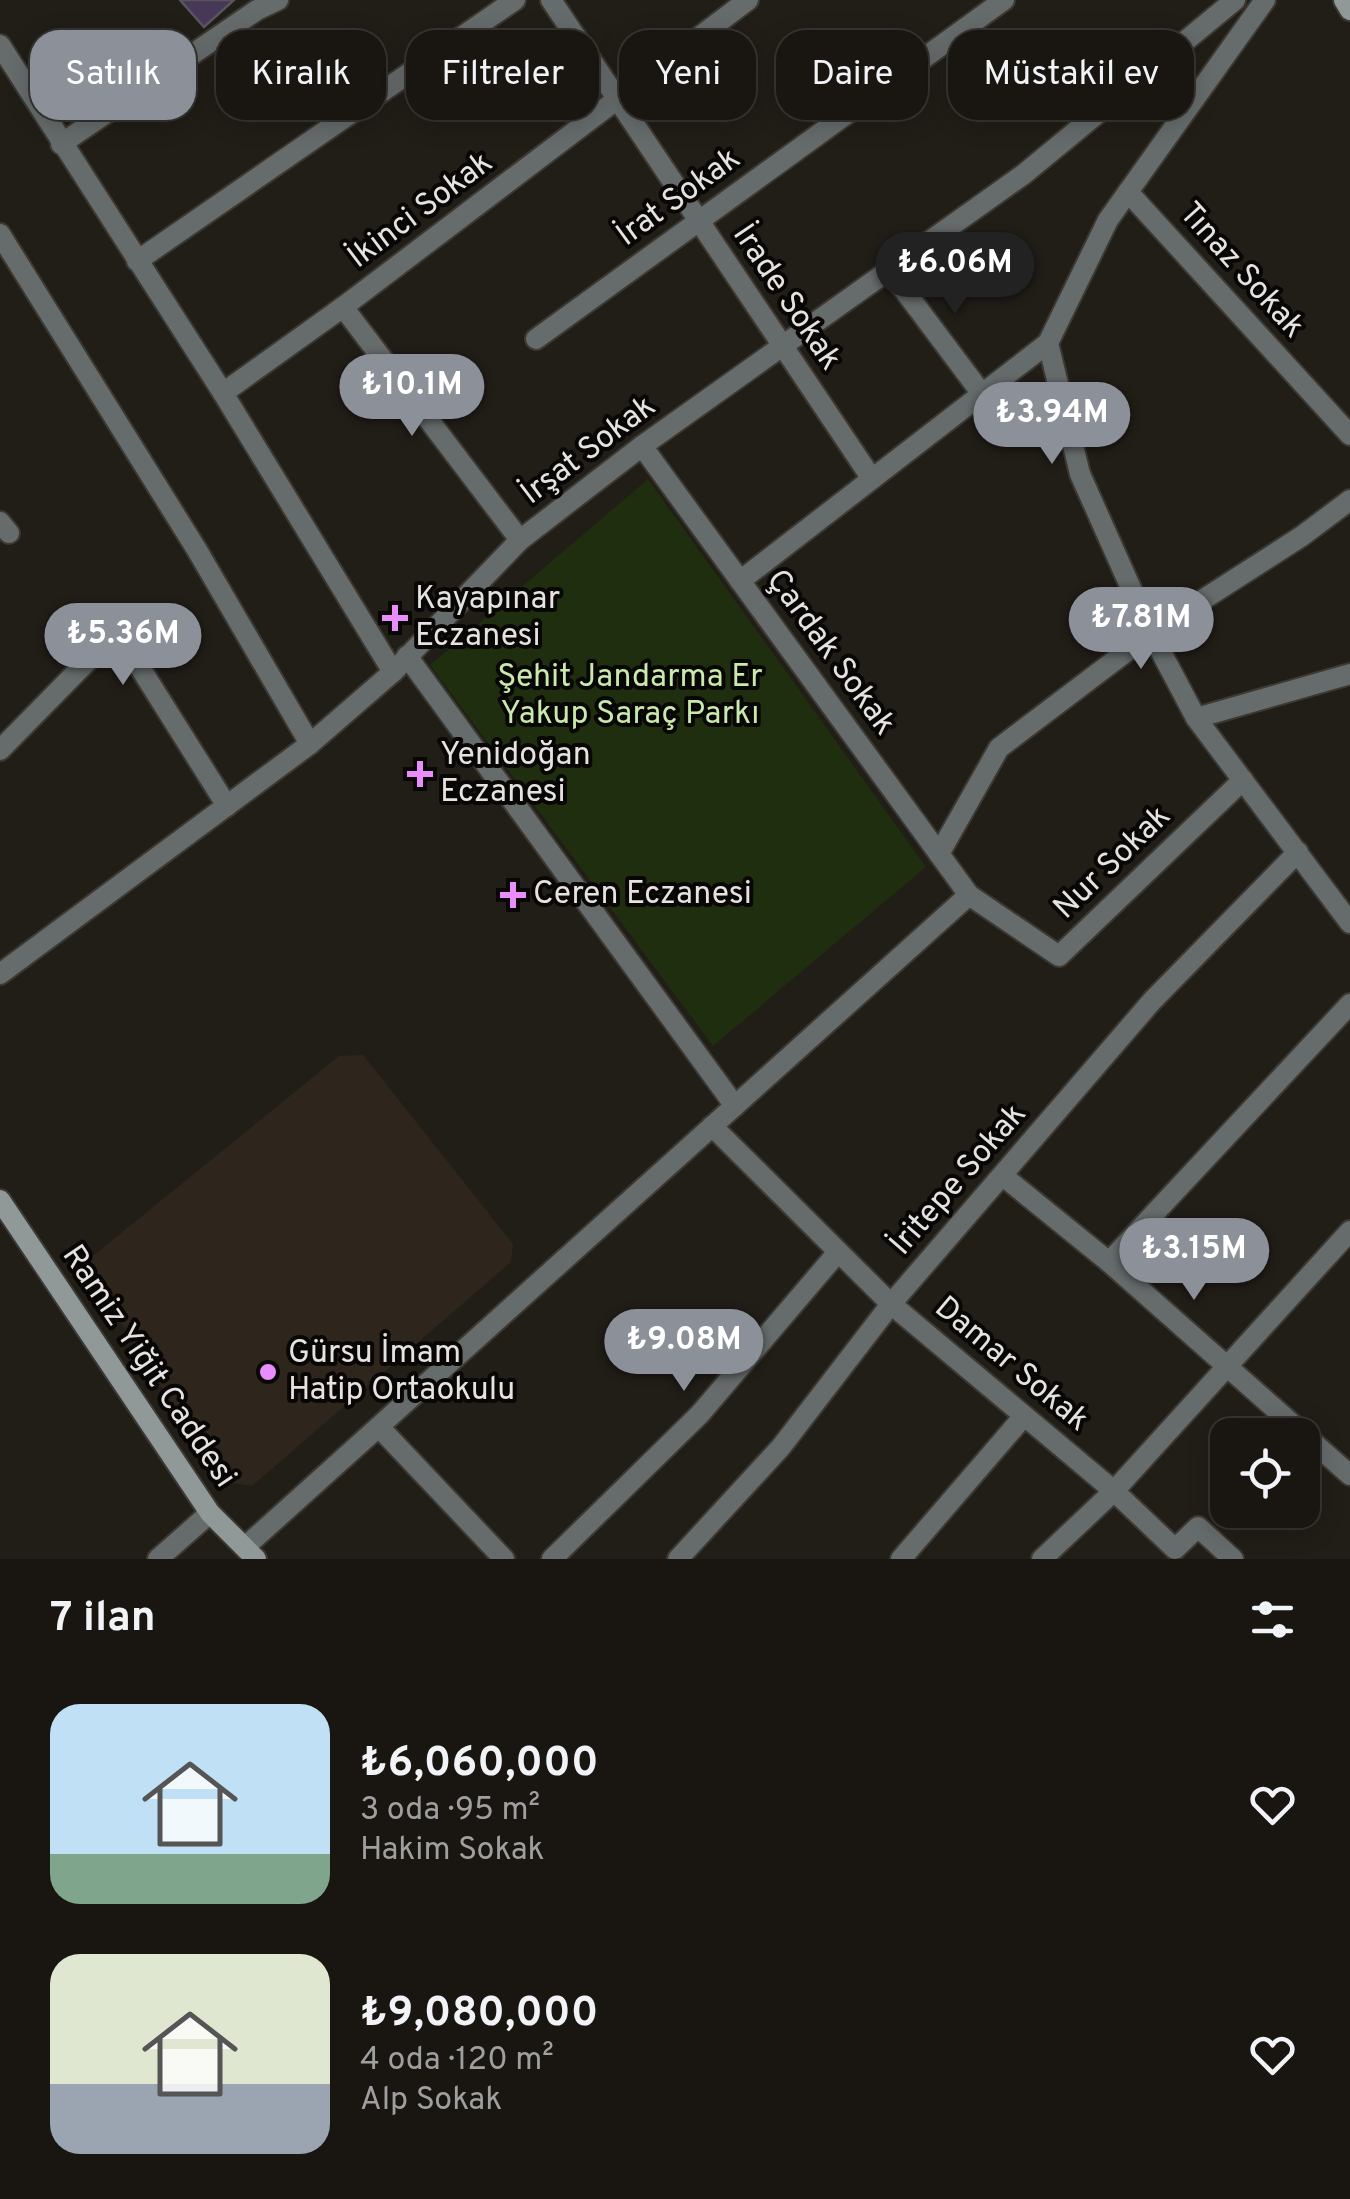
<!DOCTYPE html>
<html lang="tr">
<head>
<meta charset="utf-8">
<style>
  :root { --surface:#191611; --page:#221f1a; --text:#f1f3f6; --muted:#9f9f9f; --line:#373531; --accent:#8c9099 }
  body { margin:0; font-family:Overpass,sans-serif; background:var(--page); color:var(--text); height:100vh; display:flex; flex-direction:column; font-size:38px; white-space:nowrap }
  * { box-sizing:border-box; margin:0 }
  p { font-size:32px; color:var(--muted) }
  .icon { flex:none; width:55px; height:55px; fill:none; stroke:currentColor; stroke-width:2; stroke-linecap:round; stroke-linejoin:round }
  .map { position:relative; height:1559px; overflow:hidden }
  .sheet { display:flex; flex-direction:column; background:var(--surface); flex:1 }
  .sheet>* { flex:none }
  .top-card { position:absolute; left:30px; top:30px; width:1290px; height:90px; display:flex; gap:20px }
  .tools { position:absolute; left:1210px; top:1418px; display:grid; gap:20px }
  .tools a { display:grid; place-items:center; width:110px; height:110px; border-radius:20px; background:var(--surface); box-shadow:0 5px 25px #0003,0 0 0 2px var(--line); font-size:50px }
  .price { position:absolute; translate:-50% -85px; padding:0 22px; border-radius:35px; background:var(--accent); color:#fff; font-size:32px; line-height:65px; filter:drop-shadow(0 2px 5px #0008) }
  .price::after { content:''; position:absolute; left:50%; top:60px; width:30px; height:22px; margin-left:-15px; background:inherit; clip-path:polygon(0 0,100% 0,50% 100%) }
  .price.active { background:#222; color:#fff }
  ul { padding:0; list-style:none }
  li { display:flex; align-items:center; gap:30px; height:250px; padding:0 50px }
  li span { display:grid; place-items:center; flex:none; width:280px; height:200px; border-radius:30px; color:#555 }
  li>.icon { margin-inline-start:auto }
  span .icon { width:120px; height:120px; fill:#fffc; stroke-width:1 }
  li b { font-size:42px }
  h2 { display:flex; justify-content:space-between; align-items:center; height:120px; padding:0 50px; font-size:42px }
  .chip { padding:0 35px; border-radius:30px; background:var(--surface); box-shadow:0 5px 25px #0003,0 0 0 2px var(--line); font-size:35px; line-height:90px }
  .chip.active { background:var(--accent); color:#fff }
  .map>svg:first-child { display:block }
  .built { fill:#2e261c }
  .green { fill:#1f2e0f }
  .building { fill:#473857; stroke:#58555c; stroke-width:2.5 }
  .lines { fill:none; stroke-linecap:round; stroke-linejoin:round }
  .street-casing { stroke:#3c3933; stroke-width:24 }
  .secondary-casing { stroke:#3c3933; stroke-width:24 }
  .street { stroke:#666b6b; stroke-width:20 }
  .secondary { stroke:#909898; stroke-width:20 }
  .poi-dot { fill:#ea8dfc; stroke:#090705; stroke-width:4 }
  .labels { text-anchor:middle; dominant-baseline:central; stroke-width:8; stroke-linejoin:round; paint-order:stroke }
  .street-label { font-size:32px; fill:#e5e2df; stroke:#090705 }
  .poi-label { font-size:32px; fill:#e5e2df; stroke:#090705; text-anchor:start }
  .park-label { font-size:32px; fill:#c9e9ad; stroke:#090705 }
</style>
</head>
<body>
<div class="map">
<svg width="1350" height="1559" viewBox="0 0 1350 1559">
  <rect width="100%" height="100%" fill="#211d17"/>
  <path class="built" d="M363,1055L513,1244L511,1262L252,1486L220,1481L84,1263L339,1056Z"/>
  <path class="green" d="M648,479L926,867L713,1046L430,665Z"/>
  <path class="building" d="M180,0H234L204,27Z"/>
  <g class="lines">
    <g class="street-casing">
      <g id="street">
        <path d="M551,0L872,479"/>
        <path d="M1265,0L1108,220L1048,343L1080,474L1151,633L1196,718L1350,923"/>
        <path d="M0,45L223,393L393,672"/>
        <path d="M61,144L257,10L278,0"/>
        <path d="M1128,192L1350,435"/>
        <path d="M0,234L197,550L310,744"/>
        <path d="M137,261L515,0"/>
        <path d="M889,270L982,394"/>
        <path d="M343,307L520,540"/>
        <path d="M536,339L1004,0"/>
        <path d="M223,393L343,307L748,0"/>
        <path d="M642,446L969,895L1059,956L1243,780"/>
        <path d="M0,522L9,533"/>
        <path d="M740,581L1048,343"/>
        <path d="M407,656L735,1106"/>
        <path d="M1196,718L1350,674"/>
        <path d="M0,750L117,631L227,806"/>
        <path d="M939,854L999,748L1151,633L1302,536L1350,500"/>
        <path d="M0,974L310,744L393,672L520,540L642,446L1024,174L1235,0"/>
        <path d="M712,1126L891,1304L1114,1491L1175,1549L1198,1527L1233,1559"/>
        <path d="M1003,1176L1109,1262L1350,1475"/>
        <path d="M1109,1262L1350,1004"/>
        <path d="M379,1427L504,1559"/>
        <path d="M245,1547L969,895"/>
        <path d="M158,1559L210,1513"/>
        <path d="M552,1559L700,1414L838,1252"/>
        <path d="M678,1559L781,1447L891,1304L1152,1001L1298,852"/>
        <path d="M901,1559L1024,1416"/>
        <path d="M1042,1559L1114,1491L1350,1231"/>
      </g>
    </g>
    <g class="secondary-casing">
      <g id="secondary">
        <path d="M1344,0L1350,10"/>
        <path d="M0,1200L210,1513L256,1559"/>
      </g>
    </g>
    <use href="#street" class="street"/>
    <use href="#secondary" class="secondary"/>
  </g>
  <g class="poi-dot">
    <path d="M390 603h10v10h10v10h-10v10h-10v-10h-10v-10h10z"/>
    <path d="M415 759h10v10h10v10h-10v10h-10v-10h-10v-10h10z"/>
    <path d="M508 880h10v10h10v10h-10v10h-10v-10h-10v-10h10z"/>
    <circle cx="268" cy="1372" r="10"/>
  </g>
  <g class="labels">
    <g class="street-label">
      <text transform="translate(679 198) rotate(-36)">İrat Sokak</text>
      <text transform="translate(421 211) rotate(-37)">İkinci Sokak</text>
      <text transform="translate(1241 271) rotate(48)">Tınaz Sokak</text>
      <text transform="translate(786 298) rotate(56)">İrade Sokak</text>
      <text transform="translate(589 451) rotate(-37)">İrşat Sokak</text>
      <text transform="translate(830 653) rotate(54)">Çardak Sokak</text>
      <text transform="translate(1113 863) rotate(-44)">Nur Sokak</text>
      <text transform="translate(959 1180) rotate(-49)">İritepe Sokak</text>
      <text transform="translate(1011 1365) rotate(40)">Damar Sokak</text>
      <text transform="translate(148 1367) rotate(56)">Ramiz Yiğit Caddesi</text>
    </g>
    <g class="poi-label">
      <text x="415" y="600">Kayapınar<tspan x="415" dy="37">Eczanesi</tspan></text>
      <text x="440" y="756">Yenidoğan<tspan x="440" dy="37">Eczanesi</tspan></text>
      <text x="533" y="895">Ceren Eczanesi</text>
      <text x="288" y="1354">Gürsu İmam<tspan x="288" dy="37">Hatip Ortaokulu</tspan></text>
    </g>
    <g class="park-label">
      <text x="630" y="678">Şehit Jandarma Er<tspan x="630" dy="37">Yakup Saraç Parkı</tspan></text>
    </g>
  </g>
</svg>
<div class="tools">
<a><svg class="icon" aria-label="locate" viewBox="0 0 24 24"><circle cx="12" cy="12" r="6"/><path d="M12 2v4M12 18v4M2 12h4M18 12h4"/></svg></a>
</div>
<b class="price active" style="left:955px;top:317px">₺6.06M</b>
<b class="price" style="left:412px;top:439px">₺10.1M</b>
<b class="price" style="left:1052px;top:467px">₺3.94M</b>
<b class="price" style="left:1141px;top:672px">₺7.81M</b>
<b class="price" style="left:123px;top:688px">₺5.36M</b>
<b class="price" style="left:1194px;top:1303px">₺3.15M</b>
<b class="price" style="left:684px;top:1394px">₺9.08M</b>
<div class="top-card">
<a class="chip active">Satılık</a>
<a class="chip">Kiralık</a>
<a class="chip">Filtreler</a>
<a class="chip">Yeni</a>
<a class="chip">Daire</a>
<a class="chip">Müstakil ev</a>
</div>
</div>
<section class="sheet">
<h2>7 ilan<svg class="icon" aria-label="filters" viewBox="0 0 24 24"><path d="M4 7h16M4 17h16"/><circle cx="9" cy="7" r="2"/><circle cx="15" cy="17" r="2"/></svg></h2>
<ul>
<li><span style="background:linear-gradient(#bfe0f5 75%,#7fa58c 0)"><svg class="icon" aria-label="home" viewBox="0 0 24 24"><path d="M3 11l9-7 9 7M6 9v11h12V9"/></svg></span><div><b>₺6,060,000</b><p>3 oda · 95 m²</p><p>Hakim Sokak</p></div><svg class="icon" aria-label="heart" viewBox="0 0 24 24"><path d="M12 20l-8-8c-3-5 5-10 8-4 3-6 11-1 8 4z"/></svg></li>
<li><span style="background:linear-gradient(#dfe7d0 65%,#9aa5b1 0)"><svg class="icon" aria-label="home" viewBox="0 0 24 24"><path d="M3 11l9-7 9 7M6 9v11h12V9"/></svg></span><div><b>₺9,080,000</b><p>4 oda · 120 m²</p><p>Alp Sokak</p></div><svg class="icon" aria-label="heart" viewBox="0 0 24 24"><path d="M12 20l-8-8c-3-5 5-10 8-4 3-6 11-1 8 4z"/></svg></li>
</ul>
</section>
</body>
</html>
